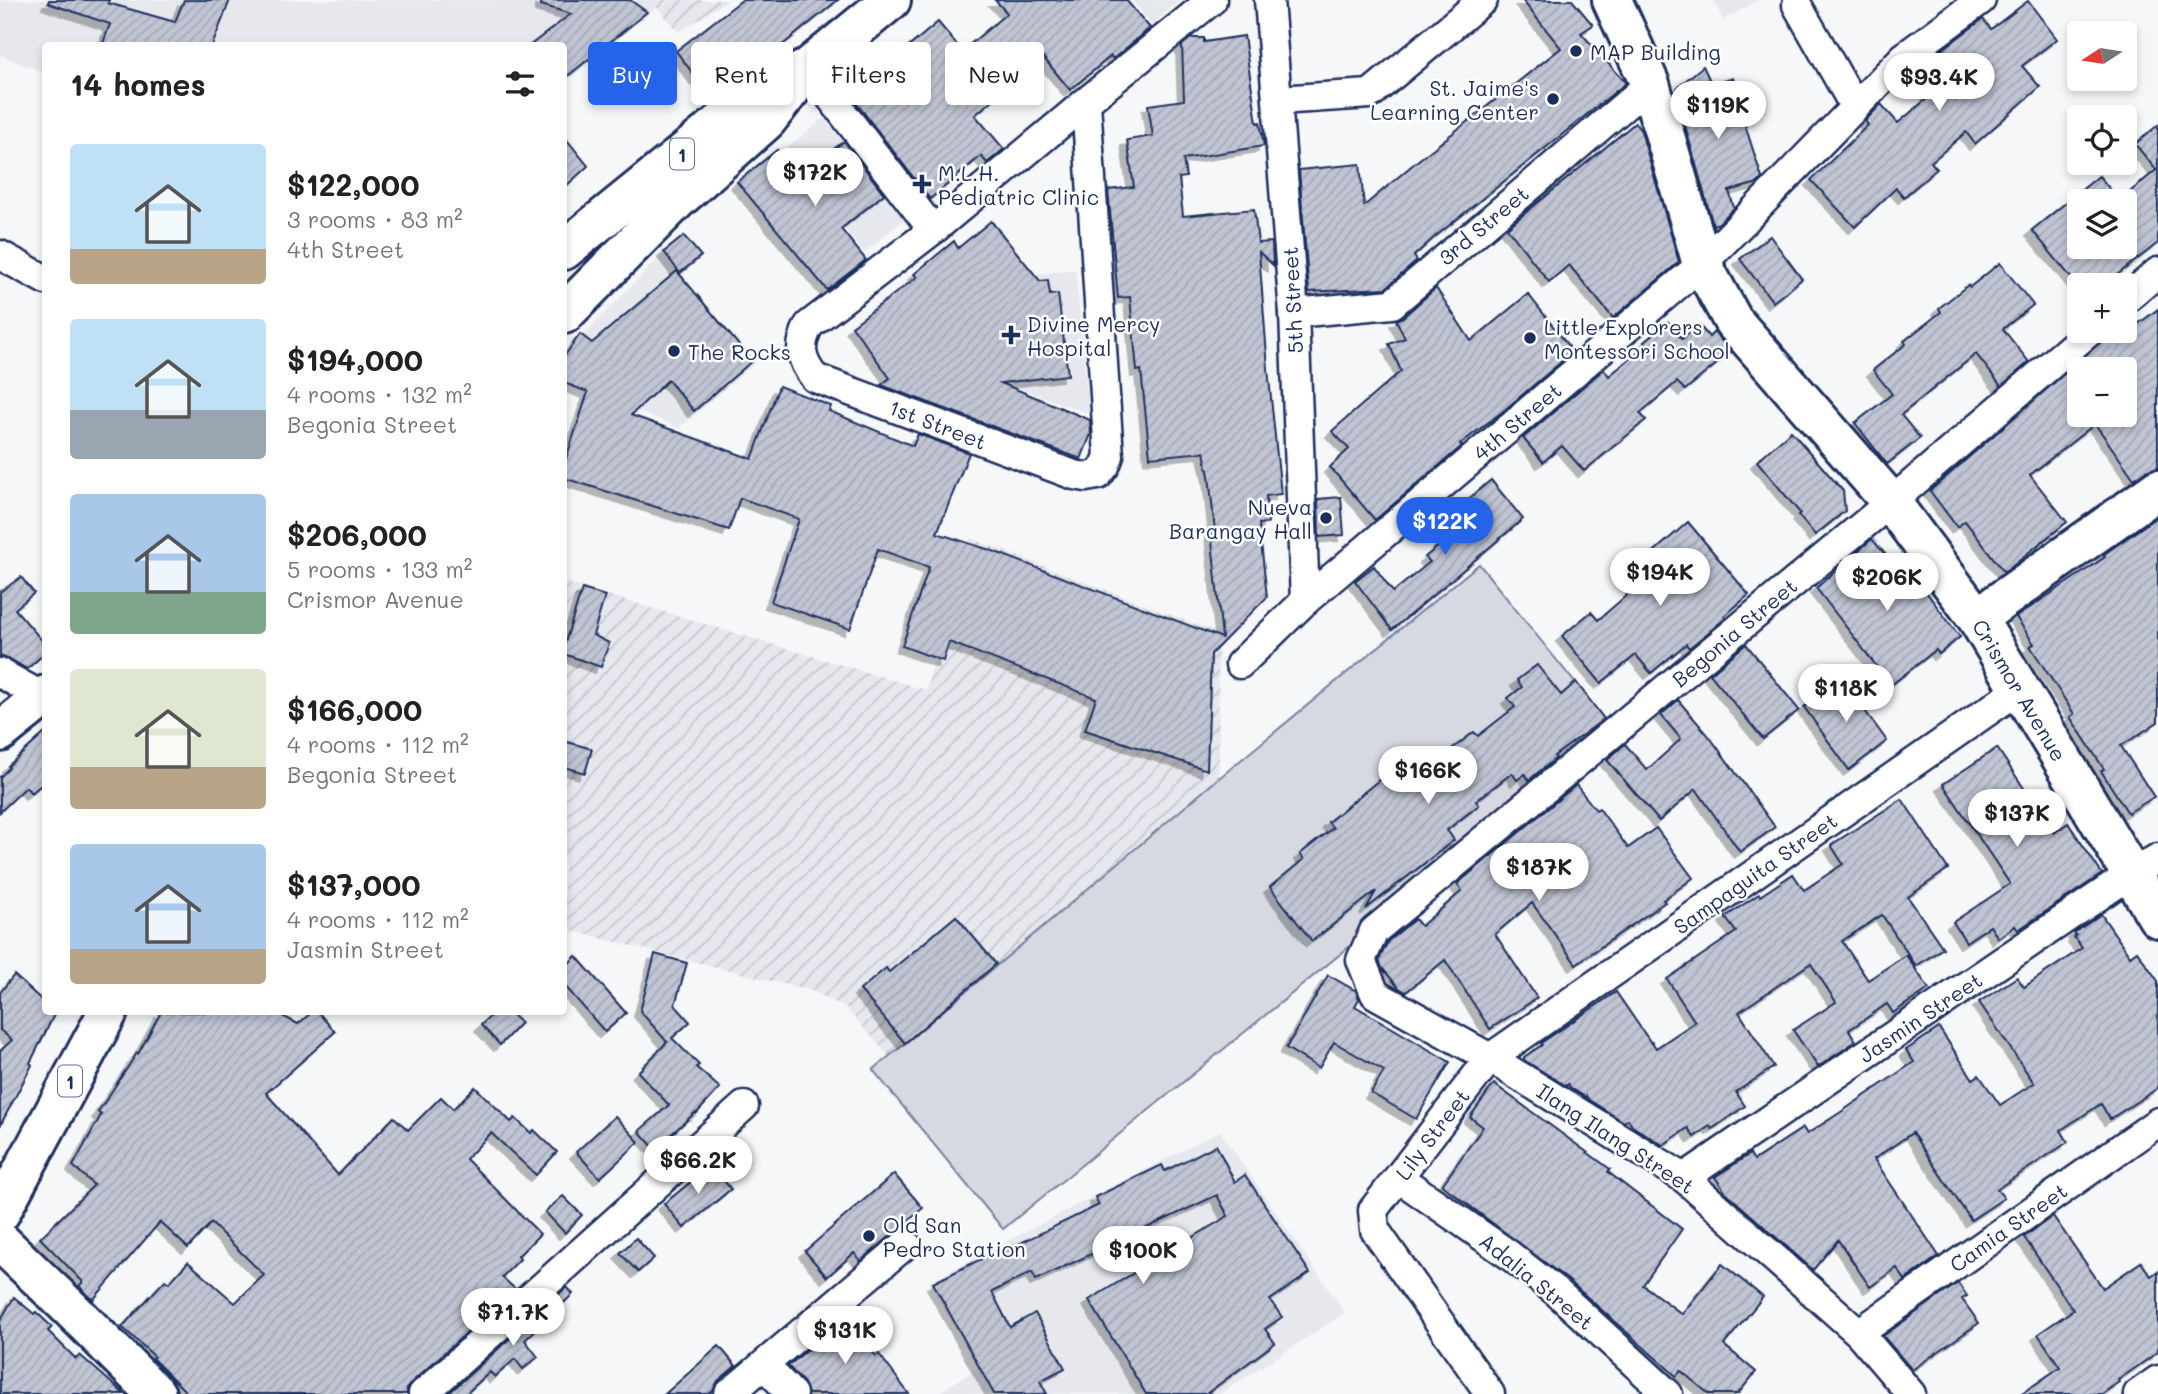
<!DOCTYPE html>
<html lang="en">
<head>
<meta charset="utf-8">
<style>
  :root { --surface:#fff; --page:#f2f2f2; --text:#222; --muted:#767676; --accent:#2563eb }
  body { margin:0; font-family:Mali,sans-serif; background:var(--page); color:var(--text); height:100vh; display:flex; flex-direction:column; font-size:26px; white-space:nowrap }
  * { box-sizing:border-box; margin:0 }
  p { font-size:23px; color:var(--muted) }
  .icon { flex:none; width:38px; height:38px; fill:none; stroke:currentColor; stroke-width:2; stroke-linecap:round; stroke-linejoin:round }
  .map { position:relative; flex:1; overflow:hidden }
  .drawer { position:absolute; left:42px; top:42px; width:525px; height:973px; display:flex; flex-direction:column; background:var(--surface); border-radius:7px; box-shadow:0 4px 10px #0003 }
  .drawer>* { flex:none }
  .hud { position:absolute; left:588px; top:42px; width:665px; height:63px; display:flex; gap:14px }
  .needle { width:46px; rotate:258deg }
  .fabs { position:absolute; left:2067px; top:21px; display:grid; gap:14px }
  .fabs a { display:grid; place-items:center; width:70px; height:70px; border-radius:7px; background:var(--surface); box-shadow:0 4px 10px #0003; font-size:35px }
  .price { position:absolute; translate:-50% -60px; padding:0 16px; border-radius:24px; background:#fff; color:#222; font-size:23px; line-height:46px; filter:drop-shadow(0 2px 4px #0008) }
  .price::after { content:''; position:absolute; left:50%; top:42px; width:21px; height:16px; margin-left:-10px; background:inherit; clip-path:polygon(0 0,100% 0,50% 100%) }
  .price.selected { background:var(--accent); color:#fff }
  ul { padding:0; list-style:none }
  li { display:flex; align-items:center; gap:21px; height:175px; padding:0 28px }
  li span { display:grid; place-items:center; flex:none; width:196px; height:140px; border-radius:7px; color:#555 }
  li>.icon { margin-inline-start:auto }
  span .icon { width:84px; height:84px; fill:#fffc; stroke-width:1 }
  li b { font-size:30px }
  h2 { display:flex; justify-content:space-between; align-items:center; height:84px; padding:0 28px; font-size:30px }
  .chip { padding:0 24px; border-radius:7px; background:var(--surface); box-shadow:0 4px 10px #0003; font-size:24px; line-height:63px }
  .chip.selected { background:var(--accent); color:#fff }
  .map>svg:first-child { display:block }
  .built { fill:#e6e8ee }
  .industrial { fill:url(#industrial-furrows) }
  .grass { fill:#d6d9e2; stroke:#7884a0; stroke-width:2 }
  .building { fill:url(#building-hatch); stroke:#1b2f5e; stroke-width:2; fill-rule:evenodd; filter:url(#shadow) }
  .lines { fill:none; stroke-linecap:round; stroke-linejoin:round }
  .street-casing { stroke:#1b2f5e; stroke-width:33 }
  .secondary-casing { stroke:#1b2f5e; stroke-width:44 }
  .highway-casing { stroke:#1b2f5e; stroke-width:44 }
  .street { stroke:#fff; stroke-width:28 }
  .secondary { stroke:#fff; stroke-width:38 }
  .highway { stroke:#fff; stroke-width:38 }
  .poi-dot { fill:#1b2f5e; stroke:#fff; stroke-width:2.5 }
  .labels { text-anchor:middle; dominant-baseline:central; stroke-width:5; stroke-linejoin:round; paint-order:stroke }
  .shield { fill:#fff; stroke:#5f6d8e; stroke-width:2 }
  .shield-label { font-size:19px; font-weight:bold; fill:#1b2f5e }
  .poi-label { font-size:21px; fill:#1b2f5e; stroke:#fff; text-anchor:start }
  .street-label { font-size:21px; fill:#1b2f5e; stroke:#fff }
</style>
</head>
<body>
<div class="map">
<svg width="2158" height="1394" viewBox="0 0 2158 1394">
  <defs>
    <pattern id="industrial-furrows" width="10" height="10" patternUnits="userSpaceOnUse" patternTransform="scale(1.75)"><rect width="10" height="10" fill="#e6e8ee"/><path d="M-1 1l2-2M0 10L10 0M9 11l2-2" fill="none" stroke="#c5c7ce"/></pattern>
    <pattern id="building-hatch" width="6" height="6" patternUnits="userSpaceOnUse" patternTransform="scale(1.75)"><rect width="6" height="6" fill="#c0c4d3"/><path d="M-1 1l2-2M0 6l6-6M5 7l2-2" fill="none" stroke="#a4a9b8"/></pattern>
    <filter id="shadow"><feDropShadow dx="-6" dy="6" stdDeviation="0" flood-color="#0004"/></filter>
  </defs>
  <rect width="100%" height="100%" fill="#f6f7f9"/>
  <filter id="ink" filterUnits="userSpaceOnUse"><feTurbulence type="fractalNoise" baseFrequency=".0143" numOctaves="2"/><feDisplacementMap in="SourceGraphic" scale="14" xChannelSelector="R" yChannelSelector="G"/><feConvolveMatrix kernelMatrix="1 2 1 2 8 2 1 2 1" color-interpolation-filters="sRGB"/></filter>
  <g filter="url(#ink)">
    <g class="built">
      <path d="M0,0H650L657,7L564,83V46H46L45,73L0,55Z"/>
      <path d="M1132,0H1180L1152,25Z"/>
      <path d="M1713,0H1759L1723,20Z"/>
      <path d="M824,118L905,219L864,253L783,151Z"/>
      <path d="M663,254L755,363L679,428L564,382V354Z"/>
      <path d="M1075,269L1090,414L1010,385L956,368L1003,279Z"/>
      <path d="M1220,1131L1345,1313L1220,1394H936L978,1368L929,1282Z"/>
    </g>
    <g class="industrial">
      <path d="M650,0H728L679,32Z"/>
      <path d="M970,538L1218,633L1219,778L889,1056L845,1007L812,991L564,929V582L926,690Z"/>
    </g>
    <path class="grass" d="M1479,564L1614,731L1003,1229L873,1070L1219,778Z"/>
    <g class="building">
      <path d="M49,0H109L108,3L175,22L184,0H230L212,46H102L110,24L48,3Z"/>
      <path d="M541,0H630L647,12L564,79V46H529L571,14L541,5Z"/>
      <path d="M742,0H838L775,51L776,52L713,100L676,51Z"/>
      <path d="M995,0H1126L1150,28L1113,59L1111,56L1070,90L1043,57L975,115L1004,149L987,163L981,156L930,199L851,96L938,22L962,51L1007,13Z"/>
      <path d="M1522,0H1572L1593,25L1581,33L1626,83L1436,236L1414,256L1417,261L1386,288L1309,292L1299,170L1360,164L1364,206L1416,162L1561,48Z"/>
      <path d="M2028,1L2057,39L2022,66L2040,87L1975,144L1966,132L1931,162L1937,169L1904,197L1896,188L1855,227L1811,180L1868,125L1865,121L1881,104L1898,123L1931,95L1912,73L1915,70L1983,19L1991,29Z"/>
      <path d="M1244,36L1257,123L1260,122L1264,146L1183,159L1186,177L1179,178L1183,216L1254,209L1258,243L1272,242L1273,265L1259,252L1268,369L1281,494L1266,496L1268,523L1259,524L1267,597L1211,654L1207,770L1085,730L1096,698L949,642L943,661L902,646L929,567L878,549L850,629L771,602L799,519L740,498L729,530L564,478V465L588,392L564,383V357L580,334L592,343L677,271L752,361L694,411L668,380L631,415L752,459L779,386L831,406L829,411L913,446L918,434L969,453L937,533L993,551L1222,638L1211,531H1215L1209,476L1204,452L1150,457L1141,370L1137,371L1130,297L1118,298L1108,190L1134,187L1127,140L1153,136L1148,105L1184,100L1182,45L1191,38H1204V42Z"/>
      <path d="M1703,66L1712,85L1733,78L1746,128L1762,178L1758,183L1729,191L1734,208L1719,223L1713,225L1677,97L1681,96L1677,88Z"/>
      <path d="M1635,123L1641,131L1679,262L1613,318L1569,265L1549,282L1507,228Z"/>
      <path d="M2158,125V243L2104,285H2077L2032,230L2099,176L2120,201H2079V247H2124V197L2156,170L2135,144Z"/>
      <path d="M564,136L588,166L564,188Z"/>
      <path d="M844,141L884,194L841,229L866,260L827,290L737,182L777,150L799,177Z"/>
      <path d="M991,221L1040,281L1048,280L1050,295L1058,294L1068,375L1001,383L1090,420L1091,434L1081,459L881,385L890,378L852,326L917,277L914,274L954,241L958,248Z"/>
      <path d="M684,236L701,256L680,273L664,252Z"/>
      <path d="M1770,236L1802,279L1773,302L1740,259Z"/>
      <path d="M2000,263L2033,305L2003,329L2029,362L2001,386L1976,354L1901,415L1920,438L1887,464L1855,423L1892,394L1873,370L1906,344L1904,341L1941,312L1939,308L1968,285L1970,287Z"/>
      <path d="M1436,288L1471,341L1528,294L1573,352L1502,412L1460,444L1462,446L1375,520L1330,467L1349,449L1332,431L1401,371L1389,344L1405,338L1396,320L1403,317Z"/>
      <path d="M2158,309V467L2146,471L2134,479L2095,424L2030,475L2067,522L2004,572L1965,521L1957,527L1930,491L2103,340L2115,331H2124V324L2133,317L2138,324ZM2079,369H2124V415H2079Z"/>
      <path d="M1668,322L1682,339L1699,325L1709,337L1714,332L1731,352L1685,390L1677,382L1640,413L1646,420L1584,471L1562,446L1543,462L1523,438L1604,369L1609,376L1647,344L1644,342Z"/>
      <path d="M1791,431L1843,491L1845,511L1815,535L1798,515L1800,513L1757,461Z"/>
      <path d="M1491,480L1523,519L1392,630L1355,581L1374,566L1393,592L1430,562L1425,557L1471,519L1460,506Z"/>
      <path d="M1341,497L1344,535L1319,537L1318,499Z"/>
      <path d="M2158,516V722L2121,746L2154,797L2128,813L2101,771L2104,769L2070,717L2074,714L2030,646L2034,644L2016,617L2105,557L2103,555Z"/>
      <path d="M1688,522L1749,595L1724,616L1726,618L1689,648L1686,644L1651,673L1636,655L1601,683L1562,636L1591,612L1598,620L1635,588L1625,577Z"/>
      <path d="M1872,539L1915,589L1921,585L1960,637L1939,654L1936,650L1891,685L1816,588Z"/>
      <path d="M21,577L34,593L15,609L46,645V652L27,669L8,658L0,656V592Z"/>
      <path d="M582,589L605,596L593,635L609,643L601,667L564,654V646Z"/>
      <path d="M1746,644L1799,710L1763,739L1710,674Z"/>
      <path d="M1537,665L1561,695L1576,682L1604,719L1554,756L1556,758L1529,780L1525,774L1517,780L1512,773L1476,801L1479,805L1447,830L1454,840L1366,909L1376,891L1312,941L1270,887L1304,859L1300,854L1333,828L1328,822L1396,766L1411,786L1446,758L1444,755L1474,732L1478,736L1515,707L1508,698L1522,687L1517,680Z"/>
      <path d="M1842,679L1887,741L1849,770L1804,707Z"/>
      <path d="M1678,700L1709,736L1775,827L1740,852L1696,789L1659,821L1607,760L1625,744L1647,770L1681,739L1661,715Z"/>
      <path d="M46,732V781L31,793L26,787L0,812V777L9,768L8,766Z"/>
      <path d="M564,741L592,749L585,773L564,767Z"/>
      <path d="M1997,748L2054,833L2068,823L2102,874L2018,930L2015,926L1998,938L1990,926L1966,942L1953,922L2010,884L1943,784Z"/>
      <path d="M1576,785L1596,810L1599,808L1628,848L1656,828L1693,878L1663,900L1665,902L1576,964L1532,903L1495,934L1537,998L1490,1029L1445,960L1406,992L1399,988L1382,968L1379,960L1388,941L1415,919L1421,926L1462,891L1457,884Z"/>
      <path d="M1902,799L1948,869L1908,897L1943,948L1916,966L1882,915L1842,941L1868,980L1906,955L1929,989L1893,1013L1887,1004L1849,1030L1856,1041L1818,1067L1793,1030L1836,1002L1811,964L1808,965L1739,1012L1774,1067L1736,1092L1745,1106L1712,1129L1710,1126L1694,1137L1688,1128L1663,1145L1632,1126L1628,1119L1624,1122L1589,1100L1586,1096L1585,1097L1571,1088L1568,1084L1566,1086L1524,1060V1057L1542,1045L1541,1043L1616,992L1651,1043L1652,1042L1656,1048L1695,1022L1667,979L1736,932L1725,917L1759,894L1760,896L1793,874L1804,890L1843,864L1831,845Z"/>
      <path d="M2101,914L2130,956L2137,951L2158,981V1088L2110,1119L2101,1104L2061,1130L2068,1142L1997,1189L2004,1198L1971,1220L1912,1133L1874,1159L1939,1256L1905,1280L1897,1268L1870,1287L1838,1240L1813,1270L1726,1193L1715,1177L1750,1154L1754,1160L1803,1128L1807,1134L1844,1110L1914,1062L1906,1050L1939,1028L1973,1079L1979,1075L2000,1105L2034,1083L1979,1002L2017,977L2024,987L2082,948L2074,937L2076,935L2074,933Z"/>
      <path d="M956,916L996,964L905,1043L860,990L886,968L889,972Z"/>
      <path d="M655,954L687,963L675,1005L690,1022L672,1038L699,1065L696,1067L720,1088L696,1114L695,1113L655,1149L639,1131L669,1105L638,1072L668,1041L667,1042L640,1011Z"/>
      <path d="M576,956L626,1013L605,1032L564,985V968Z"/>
      <path d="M14,975L46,1004V1012L55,1013L30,1063L32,1065L0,1126V1051L12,1040L0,1030V993Z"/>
      <path d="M1328,975L1356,991L1359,999L1355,1006L1450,1062L1416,1119L1371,1093L1384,1071L1334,1042L1319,1068L1286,1048Z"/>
      <path d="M161,1012H275L298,1024L312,1012H318L335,1032L266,1093L338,1175L394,1117L408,1130L441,1097L453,1109L475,1087L511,1122L515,1118L531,1133L534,1130L557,1152L536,1175L491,1133L466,1159L540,1234L518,1256L520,1259L502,1277L515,1289L412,1382L407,1388V1394H188L152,1358L154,1356L122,1327L165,1280L169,1283L188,1262L235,1303L264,1275L211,1223L188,1248L160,1222L93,1300L79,1286L83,1282L40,1238L94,1185L73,1166L101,1115L98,1112L137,1053L138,1054Z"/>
      <path d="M495,1012H509L521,1023L500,1045L481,1025Z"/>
      <path d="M1494,1084L1610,1169L1608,1172L1682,1229L1643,1285L1682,1314L1722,1264L1763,1297L1724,1345L1756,1372L1738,1394H1709L1681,1371L1676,1376L1568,1280L1442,1185L1483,1127L1470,1117Z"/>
      <path d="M615,1116L639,1142L600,1178L576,1152Z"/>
      <path d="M1216,1145L1235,1182L1245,1175L1310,1273L1270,1300L1282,1317L1265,1329L1275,1343L1206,1394H1146L1089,1300L1228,1216L1217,1195L1036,1280L1032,1272L992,1292L1010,1327L1035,1313L1065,1368L1040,1381L1047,1394H994L933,1283L1007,1246L1008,1249L1099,1205L1095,1197L1162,1165L1165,1171Z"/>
      <path d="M711,1165L731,1189L684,1228L664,1204Z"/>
      <path d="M894,1174L923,1208L861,1261L854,1253L827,1277L805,1251Z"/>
      <path d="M563,1196L582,1215L565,1233L545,1212Z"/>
      <path d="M2053,1216L2103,1288L2141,1262L2151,1276L2158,1271V1352L2118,1380L2119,1382L2102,1394H2021L2060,1367L2038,1334L2073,1310L2024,1237Z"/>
      <path d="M636,1238L654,1258L638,1272L620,1253Z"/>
      <path d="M1958,1283L1967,1296L1962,1299L1979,1323L1912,1370L1883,1336Z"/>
      <path d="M567,1287L573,1294L525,1340L538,1357L523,1369L515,1359L495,1377L490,1372L466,1394H448Z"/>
      <path d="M14,1297L34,1314L36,1312L52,1327L48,1331L76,1359L80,1355L124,1394H0V1321Z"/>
      <path d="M846,1317L876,1356L879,1354L909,1394H808L804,1383L788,1366Z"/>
      <path d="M719,1346L736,1366L718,1381L713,1391L709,1394H665Z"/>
    </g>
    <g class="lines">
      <g class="street-casing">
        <g id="street">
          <path d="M1269,0L1294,313L1305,601"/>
          <path d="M1797,5L1855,107"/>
          <path d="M808,68L933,230"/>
          <path d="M1278,100L1370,94L1483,0"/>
          <path d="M1086,102L1109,456L1105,466L1098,475L1086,477L1074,475L815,378C800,360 798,346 809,325L933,230L1086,102L1212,0"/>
          <path d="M0,255L46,280"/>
          <path d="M2124,301L2158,272"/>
          <path d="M1294,313L1392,304L1650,84"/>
          <path d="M1240,664L1305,601L1702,264L1904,57L1981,0"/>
          <path d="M0,673L43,697"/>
          <path d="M1399,1178L1508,1254L1558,1293L1668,1394"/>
          <path d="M1684,1178L2131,874L2158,858"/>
          <path d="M1859,1333L2158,1122"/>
          <path d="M764,1365L792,1394"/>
          <path d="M423,1394L744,1106"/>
          <path d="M729,1394L906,1244"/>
          <path d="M1490,1394L1375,1230L1373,1210L1490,1058L2021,688"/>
          <path d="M1911,1394L1859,1333L1684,1178L1490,1058L1375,994L1361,960L1374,931L1891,502L2090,331"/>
          <path d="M2138,1394L2158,1380"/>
        </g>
      </g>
      <g class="secondary-casing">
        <g id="secondary">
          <path d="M1612,0L1650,84L1702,264L1733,321L1891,502L1977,618L2158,918"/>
          <path d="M1977,618L2158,489"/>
          <path d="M0,732L46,695"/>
          <path d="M0,1241L71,1309L156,1394"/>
        </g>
      </g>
      <g class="highway-casing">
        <g id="highway">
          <path d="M564,250L750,99L808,68L891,0"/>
          <path d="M564,314L677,200L767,120L800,78"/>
          <path d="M0,1213L108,1012"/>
        </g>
      </g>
      <use href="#street" class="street"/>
      <use href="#secondary" class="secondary"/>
      <use href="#highway" class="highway"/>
    </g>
  </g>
  <g class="poi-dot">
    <circle cx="1576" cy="51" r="7"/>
    <circle cx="1553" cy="99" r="7"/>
    <path d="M918.5 173.5h7v7h7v7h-7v7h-7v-7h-7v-7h7z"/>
    <path d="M1007.5 324.5h7v7h7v7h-7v7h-7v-7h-7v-7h7z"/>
    <circle cx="1530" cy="338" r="7"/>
    <circle cx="674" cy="351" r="7"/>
    <circle cx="1326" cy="518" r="7"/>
    <circle cx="869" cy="1236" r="7"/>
  </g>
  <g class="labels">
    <g class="shield">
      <rect x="670" y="138.5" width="24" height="31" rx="5"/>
      <rect x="58" y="1065.5" width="24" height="31" rx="5"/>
    </g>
    <g class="shield-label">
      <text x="682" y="154">1</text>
      <text x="70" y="1081">1</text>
    </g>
    <g class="poi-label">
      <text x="1590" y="51">MAP Building</text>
      <text x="1539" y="87" text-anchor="end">St. Jaime's<tspan x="1539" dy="24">Learning Center</tspan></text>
      <text x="938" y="172">M.L.H.<tspan x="938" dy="24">Pediatric Clinic</tspan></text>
      <text x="1027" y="323">Divine Mercy<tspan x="1027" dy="24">Hospital</tspan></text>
      <text x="1544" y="326">Little Explorers<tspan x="1544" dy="24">Montessori School</tspan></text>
      <text x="688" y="351">The Rocks</text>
      <text x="1312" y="506" text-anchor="end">Nueva<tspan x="1312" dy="24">Barangay Hall</tspan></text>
      <text x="883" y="1224">Old San<tspan x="883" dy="24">Pedro Station</tspan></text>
    </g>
    <g class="street-label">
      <text transform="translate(1483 225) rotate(-40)">3rd Street</text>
      <text transform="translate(1292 300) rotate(-93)">5th Street</text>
      <text transform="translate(1517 421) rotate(-40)">4th Street</text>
      <text transform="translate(938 424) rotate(21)">1st Street</text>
      <text transform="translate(1734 632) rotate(-40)">Begonia Street</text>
      <text transform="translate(2020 690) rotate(59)">Crismor Avenue</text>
      <text transform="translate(1755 873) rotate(-35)">Sampaguita Street</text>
      <text transform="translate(1920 1017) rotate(-34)">Jasmin Street</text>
      <text transform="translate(1432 1134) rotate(-53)">Lily Street</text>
      <text transform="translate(1616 1138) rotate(33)">Ilang Ilang Street</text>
      <text transform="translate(2008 1227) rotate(-35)">Camia Street</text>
      <text transform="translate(1537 1281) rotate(39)">Adalia Street</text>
    </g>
  </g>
</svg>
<div class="fabs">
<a><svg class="needle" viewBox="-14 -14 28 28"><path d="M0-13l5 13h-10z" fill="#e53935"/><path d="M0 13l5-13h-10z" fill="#767676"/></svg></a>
<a><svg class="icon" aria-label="locate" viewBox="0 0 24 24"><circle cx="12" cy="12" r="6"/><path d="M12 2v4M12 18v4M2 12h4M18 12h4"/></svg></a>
<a><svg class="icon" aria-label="layers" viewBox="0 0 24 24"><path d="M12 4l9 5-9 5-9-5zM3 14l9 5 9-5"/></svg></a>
<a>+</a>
<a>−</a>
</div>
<b class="price" style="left:1939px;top:113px">$93.4K</b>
<b class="price" style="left:1718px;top:141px">$119K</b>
<b class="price" style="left:815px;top:208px">$172K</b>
<b class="price selected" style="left:1445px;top:557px">$122K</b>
<b class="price" style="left:1660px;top:608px">$194K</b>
<b class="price" style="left:1887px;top:613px">$206K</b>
<b class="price" style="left:1846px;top:724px">$118K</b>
<b class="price" style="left:1428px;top:806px">$166K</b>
<b class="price" style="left:2017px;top:849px">$137K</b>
<b class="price" style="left:1539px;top:903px">$187K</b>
<b class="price" style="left:698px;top:1196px">$66.2K</b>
<b class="price" style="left:1143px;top:1286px">$100K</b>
<b class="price" style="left:513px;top:1348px">$71.7K</b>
<b class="price" style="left:845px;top:1366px">$131K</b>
<div class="hud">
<a class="chip selected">Buy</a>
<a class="chip">Rent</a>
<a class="chip">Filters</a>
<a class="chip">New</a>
</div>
<section class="drawer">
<h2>14 homes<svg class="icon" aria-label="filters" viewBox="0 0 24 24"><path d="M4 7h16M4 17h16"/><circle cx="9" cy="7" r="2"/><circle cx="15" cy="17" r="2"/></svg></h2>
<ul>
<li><span style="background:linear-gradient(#bfe0f5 75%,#b9a48a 0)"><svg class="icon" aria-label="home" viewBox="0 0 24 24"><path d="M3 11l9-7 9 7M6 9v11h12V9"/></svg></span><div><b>$122,000</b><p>3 rooms · 83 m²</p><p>4th Street</p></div></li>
<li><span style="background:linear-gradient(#bfe0f5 65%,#9aa5b1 0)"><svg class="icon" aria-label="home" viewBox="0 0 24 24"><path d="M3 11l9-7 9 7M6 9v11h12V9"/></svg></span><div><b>$194,000</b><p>4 rooms · 132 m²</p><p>Begonia Street</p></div></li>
<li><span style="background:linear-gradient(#a9c7e8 70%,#7fa58c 0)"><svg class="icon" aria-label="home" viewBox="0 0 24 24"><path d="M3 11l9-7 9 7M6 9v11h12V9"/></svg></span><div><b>$206,000</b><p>5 rooms · 133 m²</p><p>Crismor Avenue</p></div></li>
<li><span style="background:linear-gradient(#dfe7d0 70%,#b9a48a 0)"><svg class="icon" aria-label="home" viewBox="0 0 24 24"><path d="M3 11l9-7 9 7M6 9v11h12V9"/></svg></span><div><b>$166,000</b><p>4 rooms · 112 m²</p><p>Begonia Street</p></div></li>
<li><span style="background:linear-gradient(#a9c7e8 75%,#b9a48a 0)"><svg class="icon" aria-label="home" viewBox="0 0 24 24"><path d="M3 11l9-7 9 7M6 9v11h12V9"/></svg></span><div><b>$137,000</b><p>4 rooms · 112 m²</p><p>Jasmin Street</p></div></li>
</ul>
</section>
</div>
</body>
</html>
